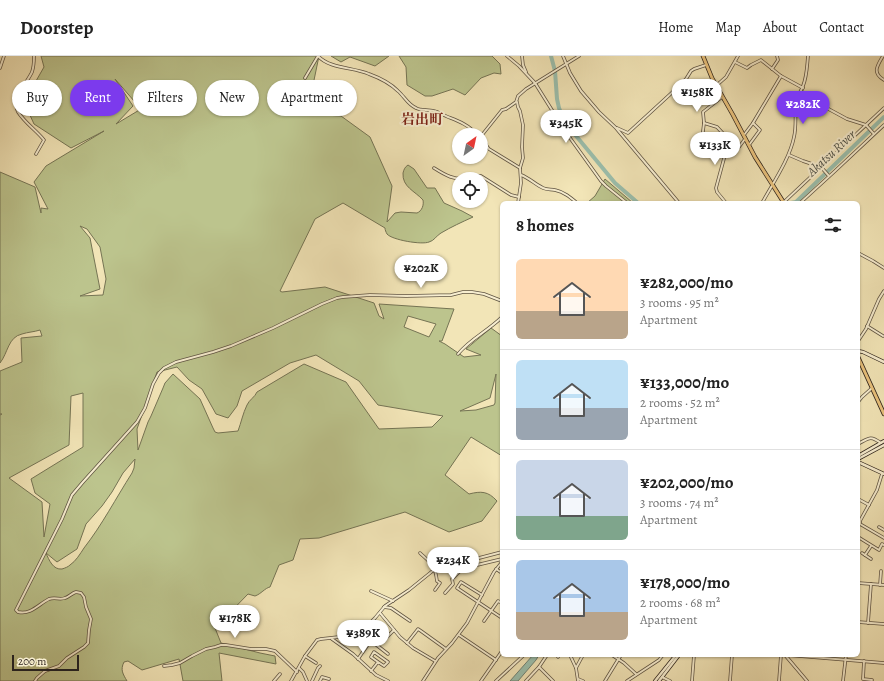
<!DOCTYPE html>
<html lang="en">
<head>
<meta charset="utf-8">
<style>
  :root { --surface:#fff; --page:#f6f6f6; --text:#222; --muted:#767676; --line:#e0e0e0; --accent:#7c3aed }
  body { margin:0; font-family:Alegreya,"Noto Serif JP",serif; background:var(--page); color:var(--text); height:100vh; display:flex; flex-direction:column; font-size:15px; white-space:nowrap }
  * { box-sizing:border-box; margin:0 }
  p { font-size:13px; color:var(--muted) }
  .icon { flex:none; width:22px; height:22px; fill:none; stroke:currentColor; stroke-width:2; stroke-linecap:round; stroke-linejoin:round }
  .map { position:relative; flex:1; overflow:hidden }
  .drawer { position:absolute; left:500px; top:145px; width:360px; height:456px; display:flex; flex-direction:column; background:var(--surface); border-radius:6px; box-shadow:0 1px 3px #0004 }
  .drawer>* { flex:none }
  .hud { position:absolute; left:12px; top:24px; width:380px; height:36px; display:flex; gap:8px }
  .needle { width:26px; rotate:33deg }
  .buttons { position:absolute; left:452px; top:72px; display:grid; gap:8px }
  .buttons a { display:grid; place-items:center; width:36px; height:36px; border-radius:50%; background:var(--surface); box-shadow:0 1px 3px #0004; font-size:20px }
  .scale { position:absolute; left:12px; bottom:10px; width:67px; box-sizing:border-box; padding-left:4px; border:2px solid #2e241c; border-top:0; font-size:11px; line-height:14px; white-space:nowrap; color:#2e241c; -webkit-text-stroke:3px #f7eed0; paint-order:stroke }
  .price { position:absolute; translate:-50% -34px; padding:0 9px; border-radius:14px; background:#fff; color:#222; font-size:13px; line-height:26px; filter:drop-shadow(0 1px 2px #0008) }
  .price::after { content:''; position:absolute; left:50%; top:24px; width:12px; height:9px; margin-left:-6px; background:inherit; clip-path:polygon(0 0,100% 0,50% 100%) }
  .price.current { background:var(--accent); color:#fff }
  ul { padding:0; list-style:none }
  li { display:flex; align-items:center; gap:12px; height:100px; padding:0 16px }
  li+li { border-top:1px solid var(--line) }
  li span { display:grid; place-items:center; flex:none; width:112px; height:80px; border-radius:6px; color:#555 }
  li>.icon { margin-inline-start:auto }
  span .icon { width:48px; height:48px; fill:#fffc; stroke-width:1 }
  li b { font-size:17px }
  h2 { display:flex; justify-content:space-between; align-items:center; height:48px; padding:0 16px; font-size:17px }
  .chip { padding:0 14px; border-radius:18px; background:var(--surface); box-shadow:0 1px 3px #0004; font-size:14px; line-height:36px }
  .chip.current { background:var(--accent); color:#fff }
  header { display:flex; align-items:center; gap:24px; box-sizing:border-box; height:56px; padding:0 20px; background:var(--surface); border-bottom:1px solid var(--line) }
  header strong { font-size:19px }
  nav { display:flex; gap:22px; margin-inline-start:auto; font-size:14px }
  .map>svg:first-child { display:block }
  .green { fill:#bcc48d; stroke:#757454; fill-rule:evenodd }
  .water { fill:#9bbfad; stroke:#6f8173 }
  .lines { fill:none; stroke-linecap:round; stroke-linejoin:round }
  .river { stroke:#9bbfad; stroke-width:4 }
  .street-casing { stroke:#5f5443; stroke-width:3.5 }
  .secondary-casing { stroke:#2e241c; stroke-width:4 }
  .primary-casing { stroke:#2e241c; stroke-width:4.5 }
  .street { stroke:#f7eed0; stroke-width:2 }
  .secondary { stroke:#f7eed0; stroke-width:2.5 }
  .primary { stroke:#e9c27c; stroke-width:3 }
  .labels { text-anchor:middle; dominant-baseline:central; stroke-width:4; stroke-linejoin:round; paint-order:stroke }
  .water-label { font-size:13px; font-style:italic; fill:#4f5248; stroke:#f7eed0 }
  .quarter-label { font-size:14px; font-weight:bold; fill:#7a1f14; stroke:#f7eed0 }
</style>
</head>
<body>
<header>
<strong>Doorstep</strong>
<nav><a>Home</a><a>Map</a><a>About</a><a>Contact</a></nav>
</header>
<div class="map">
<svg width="884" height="625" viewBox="0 0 884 625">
  <rect width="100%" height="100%" fill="#f2e5b7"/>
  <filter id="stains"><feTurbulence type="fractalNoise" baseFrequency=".005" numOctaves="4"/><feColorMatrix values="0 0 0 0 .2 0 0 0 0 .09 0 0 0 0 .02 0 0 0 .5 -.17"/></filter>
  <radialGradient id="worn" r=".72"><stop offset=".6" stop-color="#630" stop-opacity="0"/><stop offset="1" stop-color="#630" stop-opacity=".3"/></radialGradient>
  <g class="green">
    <path d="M41,0H319L307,58L341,60L370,81L392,130L387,166L395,157L401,156L417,157C422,155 424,149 423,144C415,135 402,131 403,117C404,113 405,111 408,109L414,113L427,132H435L444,147L462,155L473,161C462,166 451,171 441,177C437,179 434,185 429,186C422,189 392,184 387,178C386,176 385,174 385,172L343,147L315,163L280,235L282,236L325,231L374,247L379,260L384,263L379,248L454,253L442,285H439L445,288L464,301L481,299L466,293L491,272L502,280V400L471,381L445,419L469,438C481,435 488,435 497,445L482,465L449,476L405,456L319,482L300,483L293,504L279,509L270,531C265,532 261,538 255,540L248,538L215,572L221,587L260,597L275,600L276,608L219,597L222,625H183L179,603L142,614L128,605L124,606C120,614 123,618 127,625H0V359L2,358H0V315L22,306L21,282L42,280L40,274C34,276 28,276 22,278C8,281 8,297 0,307V116L35,131L41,157V152L48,153L34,126L46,110L104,75L71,92L34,68L24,46L44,11ZM115,23L141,53L116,68L133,50ZM80,170L87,173L100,191L106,223L103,239L80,240L100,233L90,182ZM408,260L436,268L429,281L404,271ZM316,299L359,325L378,349L443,360L432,371L379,373L346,326L304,308L257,336C255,341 249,344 247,349C243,357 241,367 238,375L218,377L215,376L213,372L200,343L173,318L165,327L163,332L151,360L148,366L138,394L137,373L157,316L177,311L189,324L202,333L216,358L228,362L237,350L242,335L290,307ZM496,318L495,347L494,349L476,354L460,355L490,342ZM83,337V391L31,423L35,437L50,448L44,481L42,446L9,422L69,389L71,340ZM135,403L134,412L132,417C116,442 102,469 84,492C80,498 76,505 70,509C68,511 65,512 62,513C53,514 49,504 46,497L57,506L77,493L86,468L102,450L112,436L123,417Z"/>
    <path d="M331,0H389L375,10L350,1L341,6Z"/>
    <path d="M399,0H492L500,8L501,18L494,17L481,22L465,39L453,33L432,40H425L407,29L406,11Z"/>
    <path d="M605,123L633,147H587L595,140Z"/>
  </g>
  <path class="water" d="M533,599H539L536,604L518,625H510Z"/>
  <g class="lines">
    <g class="river">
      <path d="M551,0L555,15L557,43L559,52L563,62L577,81L615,127L638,147"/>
      <path d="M791,147L796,146L884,61"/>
    </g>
    <g class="street-casing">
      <g id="street">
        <path d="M34,0C34,6 34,10 32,16C27,27 11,43 18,56C25,67 36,74 44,84L36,98"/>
        <path d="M318,0C330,13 353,11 369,18C380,22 390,27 398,35C404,40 408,49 416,52C421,55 428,53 434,55C439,56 443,59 448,61C458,65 469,69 476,78L482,79"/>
        <path d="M507,0L519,10L535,27L565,75L601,125L606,130L627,147"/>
        <path d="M522,0L523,9L526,16"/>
        <path d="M563,0L570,17L581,35L599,56L616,72L679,147"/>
        <path d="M883,0C877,10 872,17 884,24"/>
        <path d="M735,6L747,12L751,9L761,4L781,20"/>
        <path d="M0,12L4,0"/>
        <path d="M772,13L778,4L777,0"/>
        <path d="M305,22L318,0"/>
        <path d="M717,29L726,21L738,0"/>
        <path d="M801,35L823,50L847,63L866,69L874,78"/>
        <path d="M517,46L518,51L520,55L523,69L522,91L523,102L520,112L521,127L518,147"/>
        <path d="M704,67L717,71L729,84L716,132L717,136L726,147"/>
        <path d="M617,72L628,77L677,32L686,23L691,15L694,13L706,9"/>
        <path d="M482,79L502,54L506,53L516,46L518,40L526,33L579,0"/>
        <path d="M482,79L486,89L489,93L520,112"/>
        <path d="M744,79L753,67L781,20L803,32"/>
        <path d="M729,87L739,91L745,83"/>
        <path d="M749,89L760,74L753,67"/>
        <path d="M701,91L704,67L703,56L722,41"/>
        <path d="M789,99L803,105L821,111L829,120"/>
        <path d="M434,112C445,119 455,125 468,122C473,121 476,119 481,120L511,139L519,141"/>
        <path d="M521,119C529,122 535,128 543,132C547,134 551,133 555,134C564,136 570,141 577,147"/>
        <path d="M784,146L884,52"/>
        <path d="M762,147C773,127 790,102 794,81C797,69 794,56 797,44C798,39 801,35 803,30C807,20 807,10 808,0"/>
        <path d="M800,147L835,115L884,69"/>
        <path d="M858,197L873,205L884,212"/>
        <path d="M867,270L883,280"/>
        <path d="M858,285L866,273L879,243L884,235"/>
        <path d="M458,298C470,283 488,275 502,261"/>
        <path d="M858,346L862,341L872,332"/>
        <path d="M858,388C869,382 870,379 881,387"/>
        <path d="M858,443L869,449"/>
        <path d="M860,468L884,482"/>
        <path d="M858,470L860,468V465L877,434L882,418"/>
        <path d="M879,471L884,474"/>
        <path d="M858,481L879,494L882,488L884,489"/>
        <path d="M420,497C432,508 435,509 437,525L440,527L435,534"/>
        <path d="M862,497L871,503"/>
        <path d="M865,499L871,490"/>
        <path d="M449,500L455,499L458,513"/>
        <path d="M448,505L449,509L456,508L502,496"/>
        <path d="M496,513L502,517"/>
        <path d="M858,527L884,529"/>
        <path d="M880,529L881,515"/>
        <path d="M371,535L393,545"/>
        <path d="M445,537L453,528L452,523L460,515L461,513"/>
        <path d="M482,539L461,526L457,532L502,562"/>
        <path d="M384,551L391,552L410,565"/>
        <path d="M380,557L400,581L413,592L435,605"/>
        <path d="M484,565L498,545L502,547"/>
        <path d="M858,566L884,568"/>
        <path d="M868,567L871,528"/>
        <path d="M362,575L365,580L388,598"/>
        <path d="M459,579L496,604"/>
        <path d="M332,583L353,598L376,619L388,625"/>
        <path d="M382,586L394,574"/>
        <path d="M407,587L418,573L421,575L446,593"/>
        <path d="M570,599L576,612L578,625"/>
        <path d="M612,599L624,607L636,618"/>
        <path d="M785,599L807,625"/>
        <path d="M787,599L884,607"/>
        <path d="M305,600L316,607"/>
        <path d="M558,601L559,599"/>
        <path d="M358,603L367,590"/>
        <path d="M864,605L863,623L872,624"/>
        <path d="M164,610L172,609L180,607L192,600L206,593L215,591L221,589H226L251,593H266L275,595L297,616"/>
        <path d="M539,611L553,625"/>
        <path d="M299,612L303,616L307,625"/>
        <path d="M576,612L583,599"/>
        <path d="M371,615L378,606L371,601L374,596L388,606L384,610L378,606"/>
        <path d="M662,621L670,625"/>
        <path d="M578,623L583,625"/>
        <path d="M35,625L37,622L45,615L59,610L67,602L84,591L88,587L89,574L91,563L86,551L84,541L81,537L76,536C72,537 69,541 65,542C60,544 55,541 49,543C39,548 31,559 18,556L16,554L62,463L72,439L83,426L137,366L145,352L153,328L159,317L164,312L176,306L213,296L231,290L273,272L322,248L337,242L343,241L370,239L406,240L451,239L463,236H472L484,238L502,245"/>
        <path d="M274,625L280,618"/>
        <path d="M291,625L305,600L317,584L321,583L348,580L354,579L362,575L375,562L385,550L409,534L435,513L451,514L477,509L502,503"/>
        <path d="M312,625L318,612L320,610"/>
        <path d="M320,625L322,621L329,623"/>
        <path d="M423,625L438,602L452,587L467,567L494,516L502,506"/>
        <path d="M481,625L502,595"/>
        <path d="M496,625L524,599"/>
        <path d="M526,625L539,611L547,599"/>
        <path d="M605,625L621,599"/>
        <path d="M627,625L659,604L663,599"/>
        <path d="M692,625L694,599"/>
        <path d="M730,625L732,599"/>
        <path d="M779,625L781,599"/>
        <path d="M843,625L846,599"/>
      </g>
    </g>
    <g class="secondary-casing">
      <g id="secondary">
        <path d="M858,295L863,296L884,306"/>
        <path d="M858,400L884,385"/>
        <path d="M858,403L884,389"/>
        <path d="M858,406L884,418"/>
        <path d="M655,625L676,599"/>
        <path d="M659,625L679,599"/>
      </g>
    </g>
    <g class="primary-casing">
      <g id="primary">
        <path d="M703,0L712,22L733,59L755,101L784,147"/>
        <path d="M858,301L884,358"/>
      </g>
    </g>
    <use href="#street" class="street"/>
    <use href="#secondary" class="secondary"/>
    <use href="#primary" class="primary"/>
  </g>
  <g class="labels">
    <g class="water-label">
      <text transform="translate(831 97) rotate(-43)">Akatsu River</text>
    </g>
    <g class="quarter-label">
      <text x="422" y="63">岩出町</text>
    </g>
  </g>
  <rect width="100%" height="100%" filter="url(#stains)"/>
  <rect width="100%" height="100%" fill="url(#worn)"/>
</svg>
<div class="buttons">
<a><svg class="needle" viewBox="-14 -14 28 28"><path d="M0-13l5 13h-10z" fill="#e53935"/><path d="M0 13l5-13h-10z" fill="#767676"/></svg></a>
<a><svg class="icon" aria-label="locate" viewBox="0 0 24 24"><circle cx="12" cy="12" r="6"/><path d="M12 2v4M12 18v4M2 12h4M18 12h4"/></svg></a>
</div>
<div class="scale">200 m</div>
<b class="price" style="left:697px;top:57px">¥158K</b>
<b class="price current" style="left:803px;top:69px">¥282K</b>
<b class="price" style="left:566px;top:88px">¥345K</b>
<b class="price" style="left:715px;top:110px">¥133K</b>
<b class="price" style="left:421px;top:233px">¥202K</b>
<b class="price" style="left:453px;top:525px">¥234K</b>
<b class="price" style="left:235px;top:583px">¥178K</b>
<b class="price" style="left:363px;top:598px">¥389K</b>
<div class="hud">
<a class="chip">Buy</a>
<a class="chip current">Rent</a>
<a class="chip">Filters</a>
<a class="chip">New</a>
<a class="chip">Apartment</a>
</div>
<section class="drawer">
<h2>8 homes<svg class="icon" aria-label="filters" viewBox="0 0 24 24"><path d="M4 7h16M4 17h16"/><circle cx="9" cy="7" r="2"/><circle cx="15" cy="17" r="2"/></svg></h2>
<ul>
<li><span style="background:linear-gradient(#ffd9b3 65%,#b9a48a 0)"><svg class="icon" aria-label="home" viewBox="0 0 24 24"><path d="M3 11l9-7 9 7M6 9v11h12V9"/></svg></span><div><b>¥282,000/mo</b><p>3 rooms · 95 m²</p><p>Apartment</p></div></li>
<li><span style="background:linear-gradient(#bfe0f5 60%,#9aa5b1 0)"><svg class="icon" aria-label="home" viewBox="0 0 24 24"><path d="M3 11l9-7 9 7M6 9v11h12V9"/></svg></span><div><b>¥133,000/mo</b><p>2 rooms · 52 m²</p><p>Apartment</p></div></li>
<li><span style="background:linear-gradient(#c9d6e8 70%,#7fa58c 0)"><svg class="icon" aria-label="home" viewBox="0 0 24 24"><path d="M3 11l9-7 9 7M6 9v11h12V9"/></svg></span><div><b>¥202,000/mo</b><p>3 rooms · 74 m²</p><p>Apartment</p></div></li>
<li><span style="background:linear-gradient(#a9c7e8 65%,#b9a48a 0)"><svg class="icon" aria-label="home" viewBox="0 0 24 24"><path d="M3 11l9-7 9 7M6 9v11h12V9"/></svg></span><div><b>¥178,000/mo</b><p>2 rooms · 68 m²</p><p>Apartment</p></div></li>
</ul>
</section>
</div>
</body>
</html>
